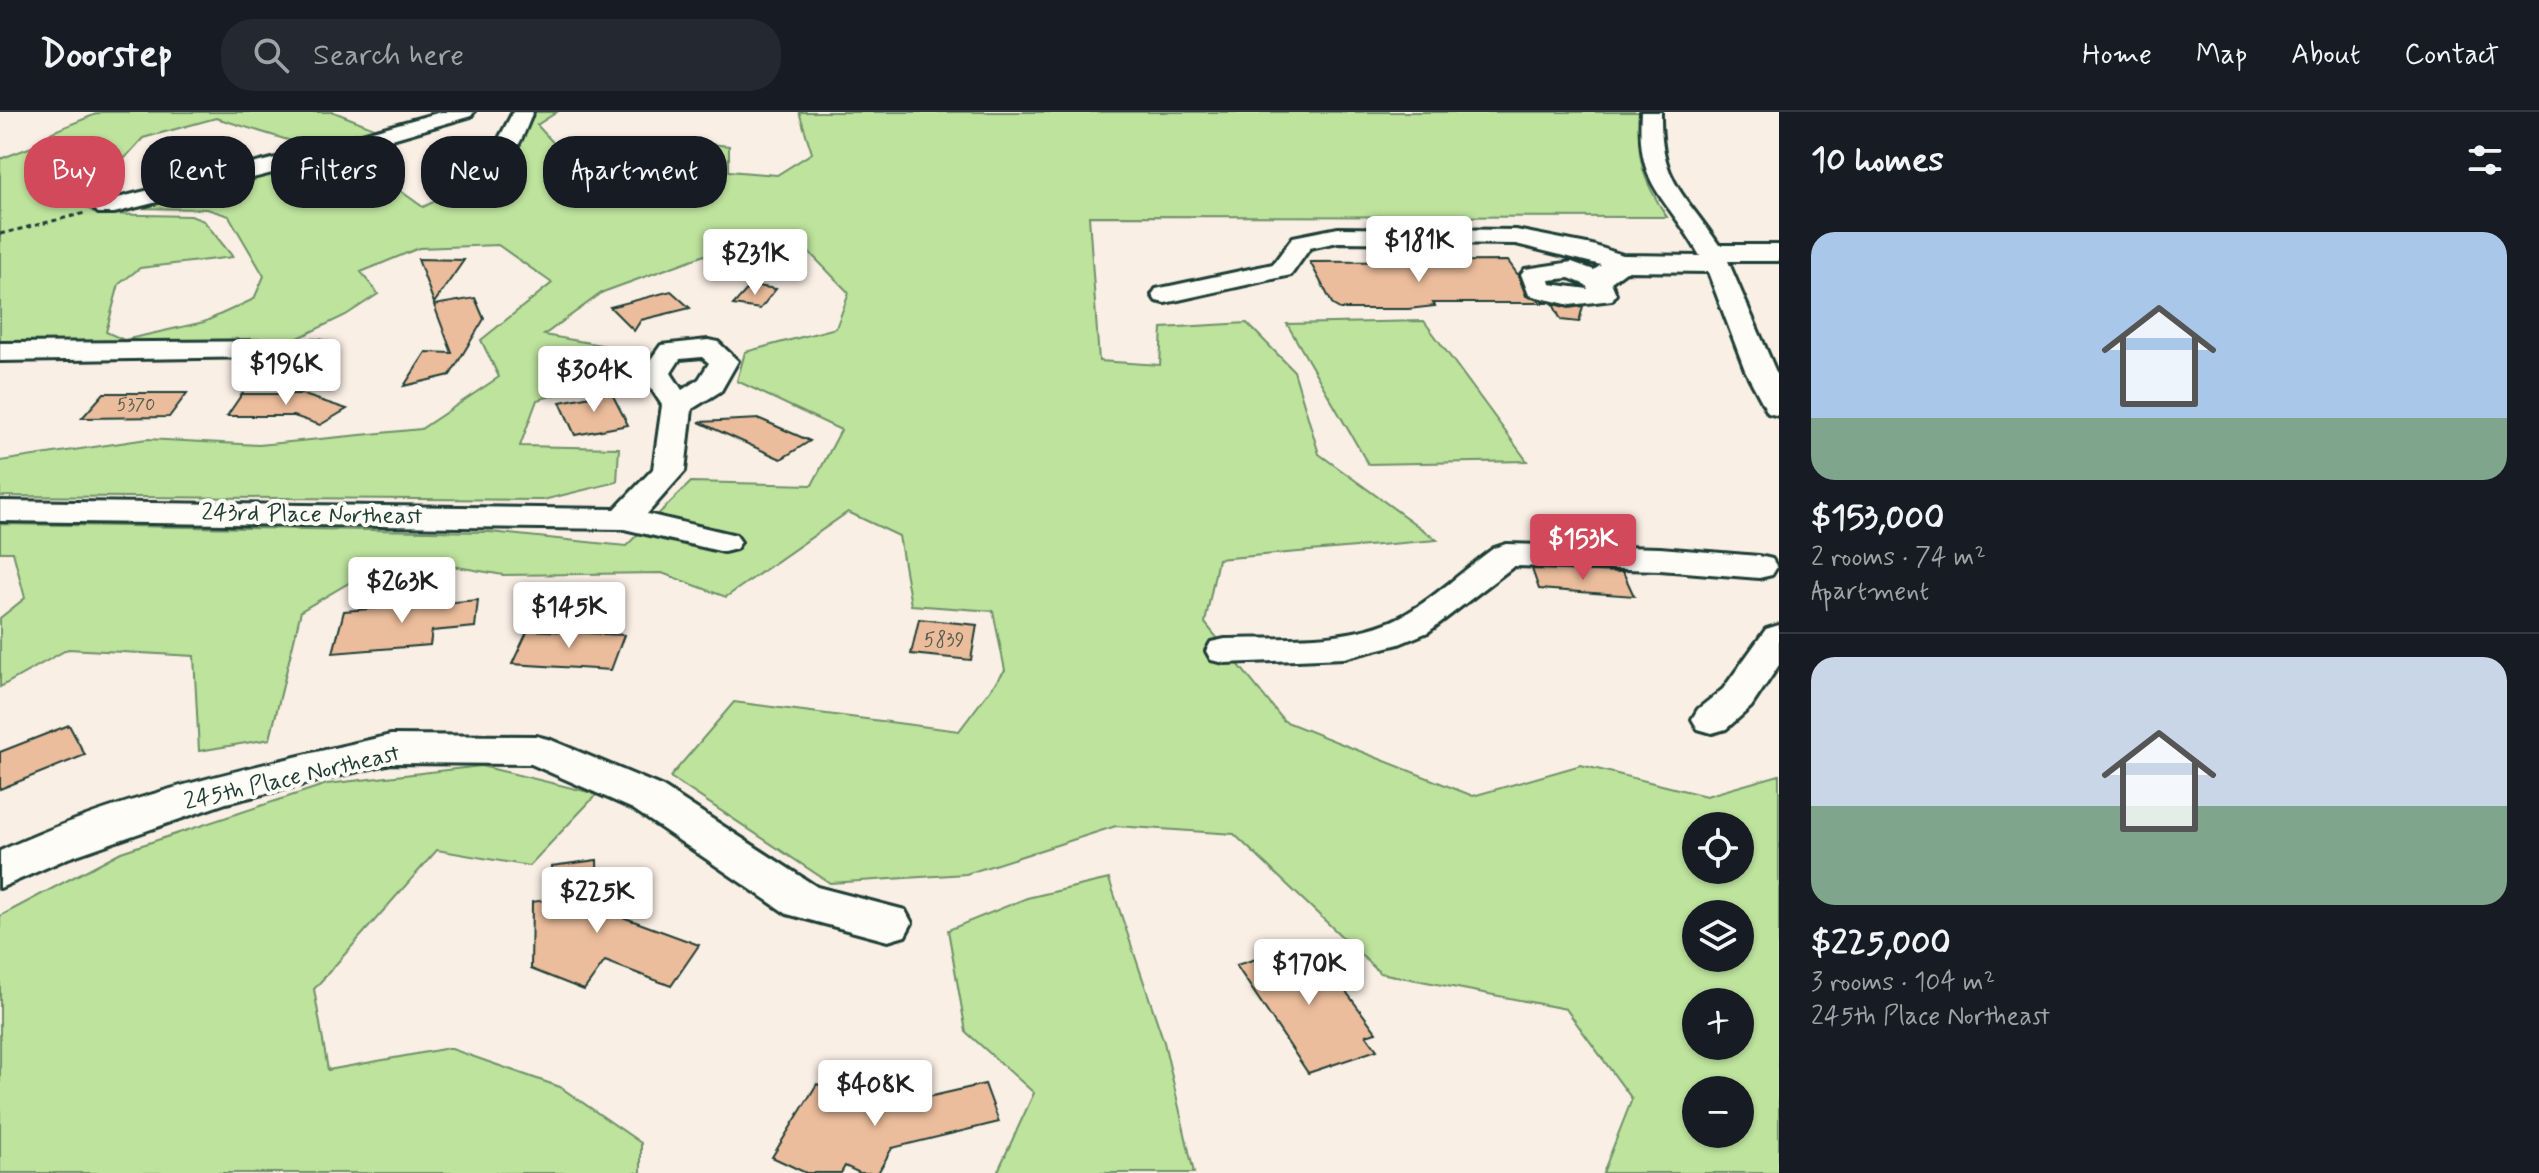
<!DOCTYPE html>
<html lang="en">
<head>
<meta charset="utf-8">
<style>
  :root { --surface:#171b24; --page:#242831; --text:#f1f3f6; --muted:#9ea1a6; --line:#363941; --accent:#d1495b }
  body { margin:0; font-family:Mynerve,sans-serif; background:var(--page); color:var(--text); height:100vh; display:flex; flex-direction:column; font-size:30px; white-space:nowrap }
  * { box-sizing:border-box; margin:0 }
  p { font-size:26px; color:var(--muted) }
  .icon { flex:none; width:44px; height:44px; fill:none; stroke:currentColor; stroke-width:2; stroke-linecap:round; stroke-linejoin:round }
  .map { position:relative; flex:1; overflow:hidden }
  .details { display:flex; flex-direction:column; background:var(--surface); width:760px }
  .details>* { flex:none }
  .banner { position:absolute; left:24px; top:24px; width:760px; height:72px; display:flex; gap:16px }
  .controls { position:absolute; left:1682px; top:700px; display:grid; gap:16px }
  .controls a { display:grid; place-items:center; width:72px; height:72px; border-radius:50%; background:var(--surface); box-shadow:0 2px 6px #0004; font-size:40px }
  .price { position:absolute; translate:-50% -68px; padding:0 18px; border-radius:8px; background:#fff; color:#222; font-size:26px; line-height:52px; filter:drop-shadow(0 2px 4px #0008) }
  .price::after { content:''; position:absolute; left:50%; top:48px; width:24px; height:18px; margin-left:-12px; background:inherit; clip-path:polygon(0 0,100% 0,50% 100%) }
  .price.on { background:var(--accent); color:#fff }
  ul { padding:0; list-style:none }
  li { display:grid; align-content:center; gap:16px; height:424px; padding:0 32px }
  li+li { border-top:2px solid var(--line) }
  li span { display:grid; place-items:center; height:248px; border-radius:24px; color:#555 }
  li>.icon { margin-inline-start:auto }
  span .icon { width:144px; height:144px; fill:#fffc; stroke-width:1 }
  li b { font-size:34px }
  h2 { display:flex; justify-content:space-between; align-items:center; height:96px; padding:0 32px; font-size:34px }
  .tag { padding:0 28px; border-radius:32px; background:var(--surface); box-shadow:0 2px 6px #0004; font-size:28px; line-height:72px }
  .tag.on { background:var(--accent); color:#fff }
  header { display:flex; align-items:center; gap:48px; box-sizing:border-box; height:112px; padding:0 40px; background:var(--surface); border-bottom:2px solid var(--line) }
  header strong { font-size:38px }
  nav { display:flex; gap:44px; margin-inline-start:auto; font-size:28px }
  .search { width:560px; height:72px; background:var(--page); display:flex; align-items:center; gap:20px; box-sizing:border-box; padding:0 28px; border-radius:32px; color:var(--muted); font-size:30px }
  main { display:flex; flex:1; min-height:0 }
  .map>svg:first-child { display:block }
  .green { fill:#bde39d; stroke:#6e9068; stroke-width:2; fill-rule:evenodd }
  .building { fill:#ecbd9c; stroke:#1f3d34; stroke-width:2 }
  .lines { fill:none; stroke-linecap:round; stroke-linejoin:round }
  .minor-casing { stroke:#1f3d34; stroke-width:6 }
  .path { stroke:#1f3d34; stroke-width:3; stroke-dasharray:5 4; stroke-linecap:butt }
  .minor { fill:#fdfcf7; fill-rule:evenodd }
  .labels { text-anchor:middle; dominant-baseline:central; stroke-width:8; stroke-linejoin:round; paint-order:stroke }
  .far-number-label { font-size:18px; fill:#525d4e }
  .number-label { font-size:20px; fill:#525d4e }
  .street-label { font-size:24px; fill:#1f3d34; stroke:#fdfcf7 }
</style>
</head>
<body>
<header>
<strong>Doorstep</strong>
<div class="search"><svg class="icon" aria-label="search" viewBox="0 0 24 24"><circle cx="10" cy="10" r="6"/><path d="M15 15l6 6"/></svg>Search here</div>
<nav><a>Home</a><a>Map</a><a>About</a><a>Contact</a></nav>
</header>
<main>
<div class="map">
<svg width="1779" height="1061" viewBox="0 0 1779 1061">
  <rect width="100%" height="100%" fill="#faefe5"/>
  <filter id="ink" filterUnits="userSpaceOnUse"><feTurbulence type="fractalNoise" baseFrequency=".0125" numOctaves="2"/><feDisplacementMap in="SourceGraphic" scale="16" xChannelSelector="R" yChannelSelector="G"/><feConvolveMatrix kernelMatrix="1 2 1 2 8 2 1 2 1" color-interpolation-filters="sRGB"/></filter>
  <g filter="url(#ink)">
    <g class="green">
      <path d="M101,0H334L379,18L317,37L216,6L143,26L82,93L97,102L191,104L204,109L233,145L140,156L119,172L106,220L124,228L204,210L254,187L264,164L229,104L207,97L124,96L399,24L385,40L395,75L423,95L485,65L516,37L531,0H557L537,13L558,36L669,28L729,34V59L777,63L812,41L799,0H1639C1639,50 1639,62 1667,105L1089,104L1099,249L1160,253L1162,216L1247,211L1294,259L1319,342L1437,428L1218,447L1205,511L1284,609L1473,684L1581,653L1706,684L1779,663V1061H1603L1632,987L1566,897L1380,861L1234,722L1116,714L966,762L830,771L670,665L734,590L959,619L1005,558L993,499L911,493L899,424L848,400L726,485L662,461L503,463L395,444L301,499L270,627L199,639L194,544L68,537L0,575V506L25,486L13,440H0V412L490,420L626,434L691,370L812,373L841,318L737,269L745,240L836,216L849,181L810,141L721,137L603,180L544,223L641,240L631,261L537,288L520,334L619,336L617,370L543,388L0,384V349L147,327L259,333L421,317L499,265L481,228L552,171L498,133L419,136L361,160L378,182L346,203L290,230L0,231V47L37,33L52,20ZM1696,714H1740V758H1696ZM1696,802H1740V846H1696ZM1696,890H1740V934H1696ZM1696,978H1740V1022H1696Z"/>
      <path d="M1424,209L1527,349L1368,352L1287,212Z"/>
      <path d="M481,654L597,682L529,754L437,738L314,877L328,958L449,936L560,975L641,1031V1061H0V804L121,740L327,672Z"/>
      <path d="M1109,767L1164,930L1194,1061H997L1034,981L966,920L948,818L1027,786Z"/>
    </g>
    <g class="building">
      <path d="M444,42H471L453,65L430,58Z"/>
      <path d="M418,147L464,148L434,191Z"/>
      <path d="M1508,149L1518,163L1526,184L1549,191H1433L1435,194L1408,197H1340L1333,193L1310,150Z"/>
      <path d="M751,173L776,177L760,197L733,193Z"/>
      <path d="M671,179L690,196L641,208L634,219L610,195Z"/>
      <path d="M475,186L484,207L450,263L404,274L426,240L452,241L434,193Z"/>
      <path d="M1553,192L1569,196L1583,194L1579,210L1561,208Z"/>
      <path d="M611,280L628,313L575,323L560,290Z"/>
      <path d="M104,281H187L169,305L82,306Z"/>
      <path d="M242,282H301L347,297L320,313L294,304H227Z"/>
      <path d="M760,307L810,329L781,347L699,310Z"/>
      <path d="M1532,457L1623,460L1634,484L1539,477Z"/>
      <path d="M478,488L475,515L432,519L430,533L333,541L344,499Z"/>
      <path d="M919,507L977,513L971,548L911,542Z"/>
      <path d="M528,518L624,523L611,558L512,552Z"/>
      <path d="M69,613L85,643L0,677V640Z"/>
      <path d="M597,748L598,796L699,833L671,874L605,849L584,878L531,857L532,790L552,787V754Z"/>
      <path d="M1310,831L1376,920L1366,923L1377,938L1308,961L1236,853Z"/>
      <path d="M817,972L869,995L867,999L985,972L999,1010L892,1036L878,1061H860L845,1054L841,1061H806L772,1045Z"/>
    </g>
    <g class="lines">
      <g class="minor-casing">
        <g id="minor">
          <path d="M441,0H474L471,4L292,56L114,101H98L94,96L98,91L276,46Z"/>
          <path d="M513,0H533C524,20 513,61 484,54L481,49L494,36Z"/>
          <path d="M1641,0H1661C1660,71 1684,80 1719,133H1779V149H1728L1779,267V304L1768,301L1745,258L1708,160L1626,159L1611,170L1616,182L1612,188L1570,193L1529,183L1521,162L1525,157L1572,150L1594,158L1601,153L1516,132L1338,130L1310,136L1291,163L1165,191L1156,189L1152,183L1156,177L1273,152L1293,125L1338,116L1516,118L1592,133L1623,143L1700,144C1668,84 1636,78 1641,0ZM1569,166L1586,173L1588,177L1550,172L1549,168Z"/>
          <path d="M708,228L718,230L738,249L721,279L692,297L685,359L647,402L736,423L741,430L736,437L724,440L624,417L0,409V389L615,397L653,357L662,293L641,261L661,233ZM702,245L709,251L699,267L682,278L671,261L680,247Z"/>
          <path d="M319,229L329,232L333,238L329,244L0,249V231Z"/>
          <path d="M1506,432L1660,436L1759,444L1772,447L1777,455L1772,463L1759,466L1660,458L1514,454L1428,520L1399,532L1344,546L1225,551L1211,548L1206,539L1211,530L1225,527C1282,525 1348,531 1400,505C1431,489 1465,457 1494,436Z"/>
          <path d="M1779,513V553L1751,595L1726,617L1712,621L1698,617L1692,607L1698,597L1723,577L1766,517Z"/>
          <path d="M391,623L536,624L551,628L663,675L817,775L905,798L912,811L905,824L888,829L787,802L633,697L531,652L391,651L226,691L68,746L0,776V739C123,682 259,653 391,623Z"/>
        </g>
      </g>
      <path class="path" d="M0,122L85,101"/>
      <use href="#minor" class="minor"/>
    </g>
  </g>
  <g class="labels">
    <g class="far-number-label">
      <text x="136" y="293">5370</text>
    </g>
    <g class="number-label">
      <text x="944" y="528">5839</text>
    </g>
    <g class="street-label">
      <text transform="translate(312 403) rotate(1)">243rd Place Northeast</text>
      <text transform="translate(292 666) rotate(-13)">245th Place Northeast</text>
    </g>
  </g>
</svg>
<div class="controls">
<a><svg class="icon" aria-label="locate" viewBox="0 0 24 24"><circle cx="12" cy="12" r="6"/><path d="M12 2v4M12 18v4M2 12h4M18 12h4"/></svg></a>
<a><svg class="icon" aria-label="layers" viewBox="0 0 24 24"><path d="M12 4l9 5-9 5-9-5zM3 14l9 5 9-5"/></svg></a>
<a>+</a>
<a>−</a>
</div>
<b class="price" style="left:1419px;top:172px">$181K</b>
<b class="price" style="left:755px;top:185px">$231K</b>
<b class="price" style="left:286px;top:295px">$196K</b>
<b class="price" style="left:594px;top:302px">$304K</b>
<b class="price on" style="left:1583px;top:470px">$153K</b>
<b class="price" style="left:402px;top:513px">$263K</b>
<b class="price" style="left:569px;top:538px">$145K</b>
<b class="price" style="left:597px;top:823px">$225K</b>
<b class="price" style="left:1309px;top:895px">$170K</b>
<b class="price" style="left:875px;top:1016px">$408K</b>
<div class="banner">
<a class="tag on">Buy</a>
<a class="tag">Rent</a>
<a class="tag">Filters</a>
<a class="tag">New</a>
<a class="tag">Apartment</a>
</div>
</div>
<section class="details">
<h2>10 homes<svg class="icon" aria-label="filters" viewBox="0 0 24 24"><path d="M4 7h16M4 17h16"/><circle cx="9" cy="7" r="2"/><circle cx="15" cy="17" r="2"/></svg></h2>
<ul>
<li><span style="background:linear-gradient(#a9c7e8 75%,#7fa58c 0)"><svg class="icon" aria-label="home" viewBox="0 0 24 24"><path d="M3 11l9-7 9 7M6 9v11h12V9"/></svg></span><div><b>$153,000</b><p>2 rooms · 74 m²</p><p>Apartment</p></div></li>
<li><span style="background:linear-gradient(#c9d6e8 60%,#7fa58c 0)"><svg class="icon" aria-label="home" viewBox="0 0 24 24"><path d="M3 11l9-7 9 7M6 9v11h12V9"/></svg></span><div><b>$225,000</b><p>3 rooms · 104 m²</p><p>245th Place Northeast</p></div></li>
</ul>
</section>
</main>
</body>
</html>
